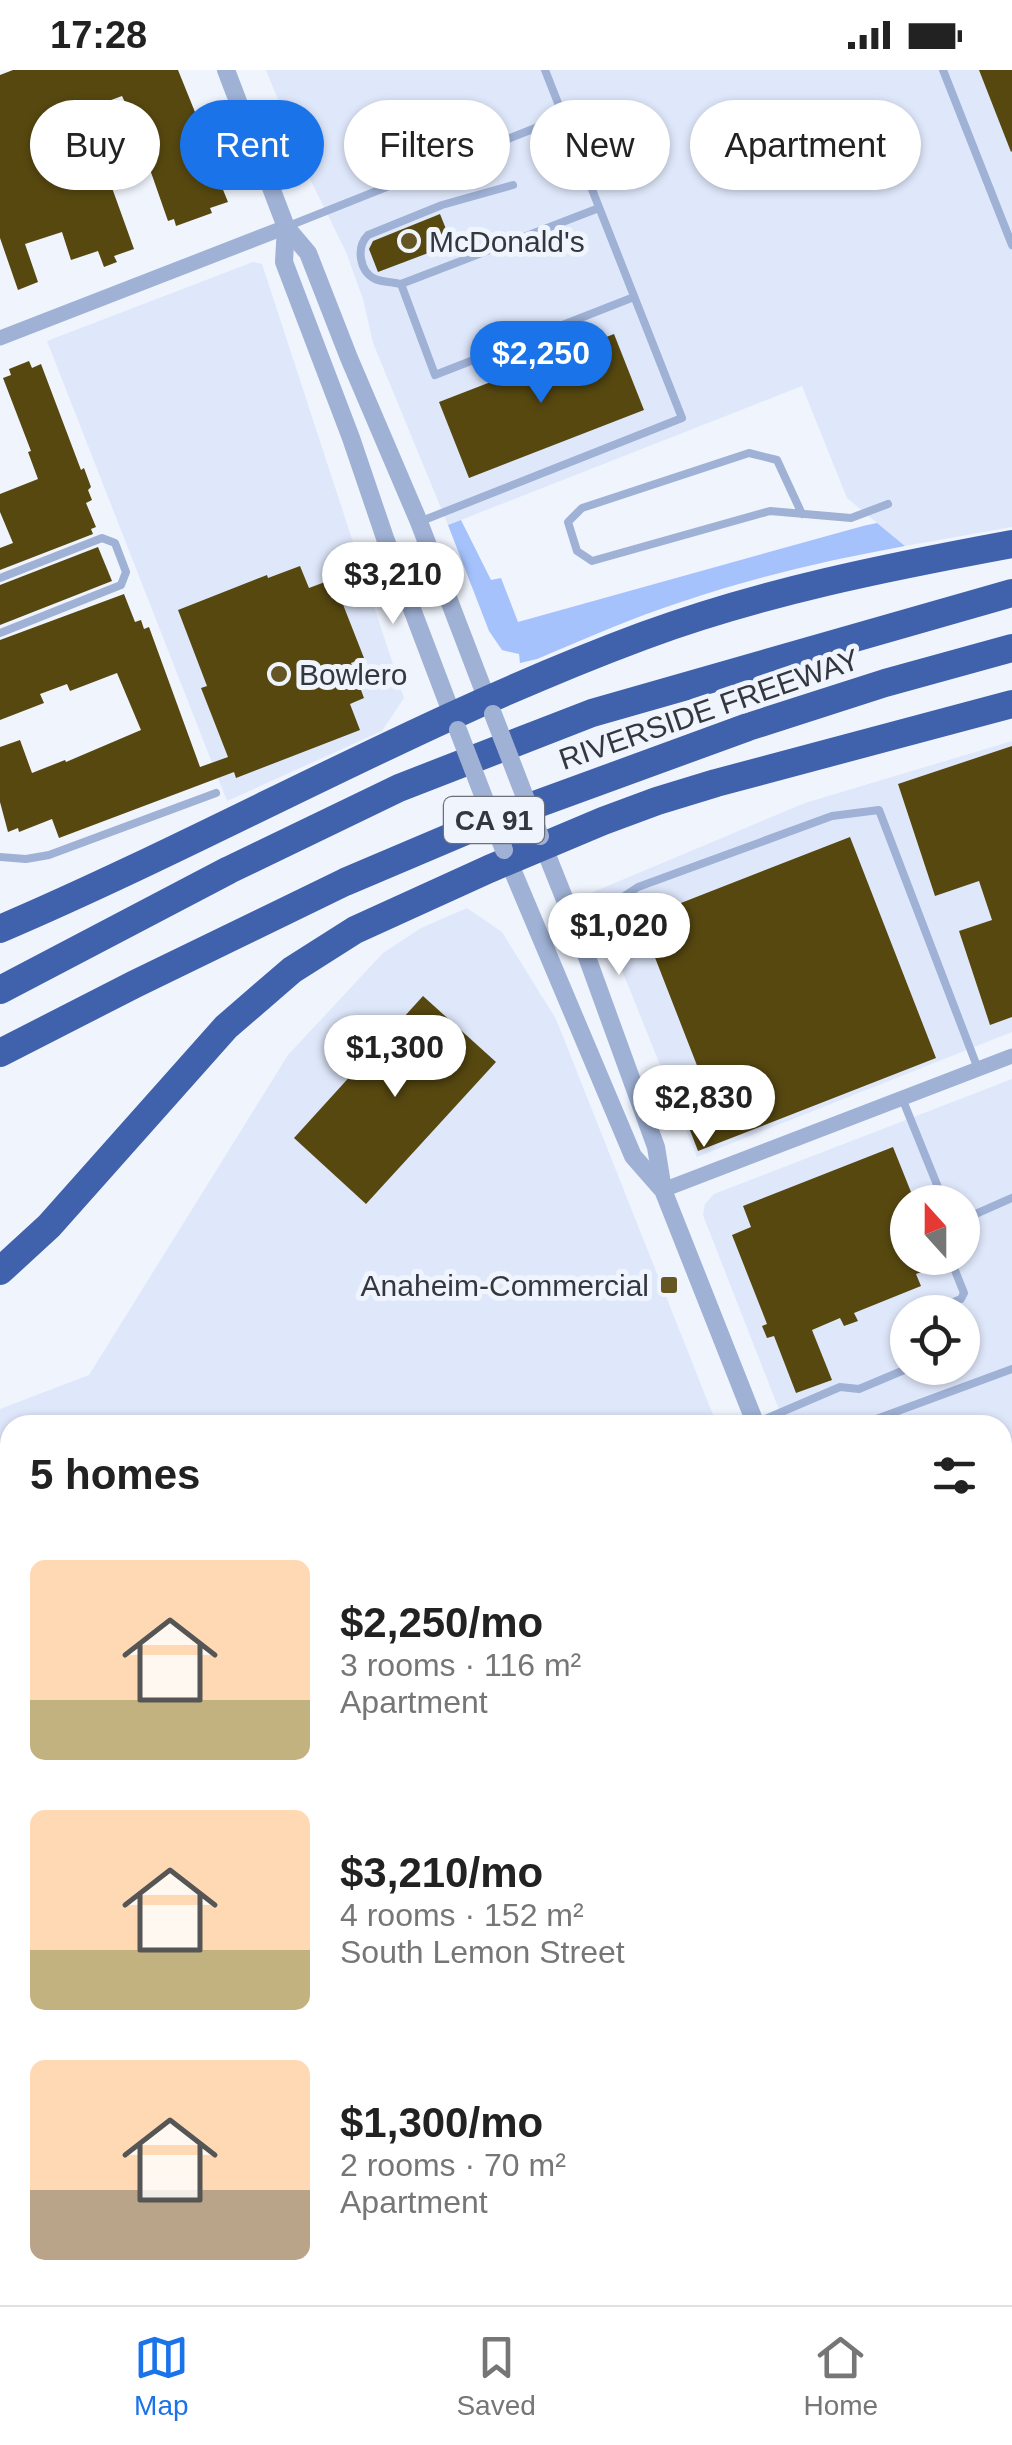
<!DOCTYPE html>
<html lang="en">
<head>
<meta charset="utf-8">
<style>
  :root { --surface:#fff; --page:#f6f6f6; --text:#222; --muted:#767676; --line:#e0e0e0; --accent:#1a73e8 }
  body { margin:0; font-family:Arial,sans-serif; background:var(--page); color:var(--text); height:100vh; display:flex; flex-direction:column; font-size:38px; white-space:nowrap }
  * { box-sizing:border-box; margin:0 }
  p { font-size:32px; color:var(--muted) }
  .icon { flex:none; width:55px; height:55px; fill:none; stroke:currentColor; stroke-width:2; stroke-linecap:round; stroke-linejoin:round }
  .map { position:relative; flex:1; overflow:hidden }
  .details { position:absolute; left:0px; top:1345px; width:1012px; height:890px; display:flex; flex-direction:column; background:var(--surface); border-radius:30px 30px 0 0; box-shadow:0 2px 8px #0004 }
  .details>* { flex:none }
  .top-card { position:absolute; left:30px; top:30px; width:952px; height:90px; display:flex; gap:20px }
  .needle { width:65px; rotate:339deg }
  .tools { position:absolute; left:890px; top:1115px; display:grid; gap:20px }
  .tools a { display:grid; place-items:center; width:90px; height:90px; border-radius:50%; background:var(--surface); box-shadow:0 2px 8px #0004; font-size:50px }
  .price { position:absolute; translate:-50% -85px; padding:0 22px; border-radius:35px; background:#fff; color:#222; font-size:32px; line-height:65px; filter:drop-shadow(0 2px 5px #0008) }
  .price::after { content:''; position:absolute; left:50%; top:60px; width:30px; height:22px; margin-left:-15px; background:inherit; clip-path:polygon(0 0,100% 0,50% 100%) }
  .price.on { background:var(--accent); color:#fff }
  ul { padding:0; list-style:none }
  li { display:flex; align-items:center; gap:30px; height:250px; padding:0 30px }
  li span { display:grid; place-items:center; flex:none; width:280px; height:200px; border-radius:15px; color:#555 }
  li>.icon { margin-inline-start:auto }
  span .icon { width:120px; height:120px; fill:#fffc; stroke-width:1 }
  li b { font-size:42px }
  h2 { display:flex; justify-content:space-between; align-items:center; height:120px; padding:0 30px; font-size:42px }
  .tag { padding:0 35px; border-radius:45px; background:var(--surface); box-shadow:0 2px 8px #0004; font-size:35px; line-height:90px }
  .tag.on { background:var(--accent); color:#fff }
  .status { display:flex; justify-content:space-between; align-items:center; height:70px; padding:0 50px; background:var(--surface); direction:ltr }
  .status svg { height:28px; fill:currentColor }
  .menu { display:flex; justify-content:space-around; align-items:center; height:140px; border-top:2px solid var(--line); background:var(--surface); font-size:28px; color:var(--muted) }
  .menu a { display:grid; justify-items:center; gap:5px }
  .menu .on { color:var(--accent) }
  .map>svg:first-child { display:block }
  .built { fill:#dfe8fb; fill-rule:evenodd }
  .green { fill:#a5c2fc }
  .building { fill:#574810 }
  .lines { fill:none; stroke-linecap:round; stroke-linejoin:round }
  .path { stroke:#abb0b9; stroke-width:2.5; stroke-dasharray:5 8; stroke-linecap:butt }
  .service { stroke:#9fb1d5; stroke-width:8 }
  .minor { stroke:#9fb1d5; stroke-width:15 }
  .tertiary { stroke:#9fb1d5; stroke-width:18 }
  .primary { stroke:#5977b7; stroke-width:22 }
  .motorway { stroke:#4061ab; stroke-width:28 }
  .tertiary-bridge { stroke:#9fb1d5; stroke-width:18 }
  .poi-dot { fill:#655623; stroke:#eff4fd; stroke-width:4 }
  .labels { text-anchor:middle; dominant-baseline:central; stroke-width:10; stroke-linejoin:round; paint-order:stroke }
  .shield { fill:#eff4fd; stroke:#6b7079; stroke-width:2.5 }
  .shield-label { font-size:28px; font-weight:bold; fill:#333740 }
  .poi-label { font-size:30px; fill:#333740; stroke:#eff4fd; text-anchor:start }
  .street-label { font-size:30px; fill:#333740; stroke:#eff4fd }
</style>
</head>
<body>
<div class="status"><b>17:28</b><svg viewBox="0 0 49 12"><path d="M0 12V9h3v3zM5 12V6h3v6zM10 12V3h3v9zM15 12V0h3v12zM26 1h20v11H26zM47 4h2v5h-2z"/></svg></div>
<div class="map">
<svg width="1012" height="2235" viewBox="0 0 1012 2235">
  <rect width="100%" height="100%" fill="#eff4fd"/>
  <g class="built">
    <path d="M266,0H1012V457L905,476L847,428L802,316L448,455L373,273L363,229L346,182L310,109Z"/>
    <path d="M253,192L262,194L404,628L382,661L227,731L47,271Z"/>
    <path d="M1012,671V962L697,1087L591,823L805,733Z"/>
    <path d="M467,838L502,862L556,949L717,1355H10V1900L0,1904V1339L89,1305L288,985L383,883L421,858Z"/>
    <path d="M1012,1009V1930L1002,1906V1355H785L703,1145L705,1134L714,1124ZM908,1132H962V1188H908ZM908,1242H962V1298H908Z"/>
  </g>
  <g class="green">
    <path d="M461,450L491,510L501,508L518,552L863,456L877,453L905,476C829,490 754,507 681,532C632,548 584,569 537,589L520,593L519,584L502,580L489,561L448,455Z"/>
    <path d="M32,2225H349L405,2235H32L29,2227Z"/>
  </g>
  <g class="building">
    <path d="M13,0H178L216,94L213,95L228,132L210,138L212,143L176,156L174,149L168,151L131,45L122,26L84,40L134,179L114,186L117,192L104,197L98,181L71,190L62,162L25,174L38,212L18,220L0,168V5Z"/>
    <path d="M979,0H1012V81L1011,82Z"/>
    <path d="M440,144L452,174L378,202L369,179L373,171Z"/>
    <path d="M614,264L644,340L469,408L439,332Z"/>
    <path d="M29,291L32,298L41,294L81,400L84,398L91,417L88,420L92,430L86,433L96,457L91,459L93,464L0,500V478L13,473L0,442V424L38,409L28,382L31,381L3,308L11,305L9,299Z"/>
    <path d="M98,477L112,511L0,555V515Z"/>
    <path d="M300,496L309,518L333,509L364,588L351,593L364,628L350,634L360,660L236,708L234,702L59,768L52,749L19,762L18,758L8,762L0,732V677L20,670L32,703L65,690L66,692L141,660L117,603L70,621L67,614L40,624L44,633L0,650V570L124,524L135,552L141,550L144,559L149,557L200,697L228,687L201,618L207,616L178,540L267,505L268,508Z"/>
    <path d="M1012,676V947L990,955L959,861L992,850L979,811L935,826L898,714Z"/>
    <path d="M850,767L936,988L698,1081L684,1045L712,1034L640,849Z"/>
    <path d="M423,926L496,992L366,1134L294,1068Z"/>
    <path d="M893,1077L915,1132H908V1150L898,1154L908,1178V1188H911L912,1191L919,1188L924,1201L916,1204L921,1216L854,1243L858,1251L844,1256L840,1248L812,1260L832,1310L796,1323L774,1266L767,1268L762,1256L767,1254L732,1165L751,1157L743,1136Z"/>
  </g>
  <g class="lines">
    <g class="path">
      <path d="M39,2225L48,2235"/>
      <path d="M201,2235L202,2225"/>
    </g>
    <g class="service">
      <path d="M943,0L1012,175"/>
      <path d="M599,138L401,214L435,305L634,227"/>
      <path d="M286,157L563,47"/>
      <path d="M401,214C393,212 382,212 375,209C359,201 356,177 368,165L442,135L513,115"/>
      <path d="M802,444L777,390L749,383L582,438L568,452L577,481L592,491L770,441L851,448L888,434"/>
      <path d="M419,452L682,348L545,0"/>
      <path d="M0,508L102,468L115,473L126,502L121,515L0,563"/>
      <path d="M0,787L26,789L49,785L216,723"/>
      <path d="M580,863L608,837L638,817L832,746L879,740L978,999"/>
      <path d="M902,1028L944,1132"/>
      <path d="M962,1150L1012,1128"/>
      <path d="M929,1242L961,1229L964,1223L950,1188"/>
      <path d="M756,1353L840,1317L859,1319L909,1298"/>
      <path d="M860,1355L1012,1299"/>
      <path d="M0,1667L10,1663"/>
      <path d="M1002,1755L1012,1751"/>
      <path d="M0,1760L10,1756"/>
      <path d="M0,1780L10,1783"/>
      <path d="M1002,1808L1012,1804"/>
      <path d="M0,1980L10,1976"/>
      <path d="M0,2047L10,2073"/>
      <path d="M1002,2193H1012"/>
      <path d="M672,2225L673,2235"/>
      <path d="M814,2225L817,2235"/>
      <path d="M928,2225L931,2235"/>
    </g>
    <g class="minor">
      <path d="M0,268L286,157"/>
      <path d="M663,1120L1012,986"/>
      <path d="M0,1931L10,1927"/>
      <path d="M0,2131L10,2132"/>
      <path d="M525,2225L563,2235"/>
    </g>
    <g class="tertiary">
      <path d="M226,0L286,157L308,183L349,288L419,452L491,640"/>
      <path d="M286,157L284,192L351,368L385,468L456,655"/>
      <path d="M541,770L579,865L656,1077L663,1120L756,1355"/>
      <path d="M506,785L633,1086L661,1118"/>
      <path d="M1002,1984L1012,2008"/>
    </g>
    <path class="primary" d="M0,2200L14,2235"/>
    <g class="motorway">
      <path d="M0,859C217,766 422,648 643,566C762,522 888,497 1012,474"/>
      <path d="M0,920L229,800L399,718L592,643L1012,523"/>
      <path d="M0,983L135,914L345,812L477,756L748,657L885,613L1012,578"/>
      <path d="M0,1201L49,1156L226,957L292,900L355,860L489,799L603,751L657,731L716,713L1012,634"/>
    </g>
    <g class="tertiary-bridge">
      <path d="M493,644L540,766"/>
      <path d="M458,660L504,780"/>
    </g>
  </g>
  <g class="poi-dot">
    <circle cx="409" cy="171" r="10"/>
    <circle cx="279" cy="604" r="10"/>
    <rect x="659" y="1205" width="20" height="20" rx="5"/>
  </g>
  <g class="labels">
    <rect class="shield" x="444" y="727" width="100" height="46" rx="8"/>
    <g class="shield-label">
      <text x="494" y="750">CA 91</text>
    </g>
    <g class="poi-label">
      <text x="429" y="171">McDonald's</text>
      <text x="299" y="604">Bowlero</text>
      <text x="649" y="1215" text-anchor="end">Anaheim-Commercial</text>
    </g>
    <g class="street-label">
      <text transform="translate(709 639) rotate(-19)">RIVERSIDE FREEWAY</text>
    </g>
  </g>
</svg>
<div class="tools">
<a><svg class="needle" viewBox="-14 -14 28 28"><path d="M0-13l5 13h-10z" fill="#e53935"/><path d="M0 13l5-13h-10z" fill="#767676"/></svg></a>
<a><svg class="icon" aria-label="locate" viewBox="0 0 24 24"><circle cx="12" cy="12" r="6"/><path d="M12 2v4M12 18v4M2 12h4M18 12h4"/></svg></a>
</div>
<b class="price on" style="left:541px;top:336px">$2,250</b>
<b class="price" style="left:393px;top:557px">$3,210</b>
<b class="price" style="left:619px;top:908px">$1,020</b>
<b class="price" style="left:395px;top:1030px">$1,300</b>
<b class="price" style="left:704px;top:1080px">$2,830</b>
<div class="top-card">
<a class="tag">Buy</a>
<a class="tag on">Rent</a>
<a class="tag">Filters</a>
<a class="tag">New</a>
<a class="tag">Apartment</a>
</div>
<section class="details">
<h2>5 homes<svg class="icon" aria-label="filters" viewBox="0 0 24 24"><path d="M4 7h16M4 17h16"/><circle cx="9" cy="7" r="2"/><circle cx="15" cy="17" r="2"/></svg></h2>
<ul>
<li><span style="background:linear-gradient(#ffd9b3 70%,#c2b280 0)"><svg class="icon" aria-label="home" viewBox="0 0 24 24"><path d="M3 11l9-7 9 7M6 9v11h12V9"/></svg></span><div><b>$2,250/mo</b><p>3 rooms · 116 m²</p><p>Apartment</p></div></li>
<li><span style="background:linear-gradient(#ffd9b3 70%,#c2b280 0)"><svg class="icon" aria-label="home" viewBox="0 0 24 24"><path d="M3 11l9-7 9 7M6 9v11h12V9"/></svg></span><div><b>$3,210/mo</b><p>4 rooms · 152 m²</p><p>South Lemon Street</p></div></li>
<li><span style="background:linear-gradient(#ffd9b3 65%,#b9a48a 0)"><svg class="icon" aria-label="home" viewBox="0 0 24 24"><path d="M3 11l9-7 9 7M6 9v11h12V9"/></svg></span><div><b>$1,300/mo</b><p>2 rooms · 70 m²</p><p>Apartment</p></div></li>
</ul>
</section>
</div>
<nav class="menu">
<a class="on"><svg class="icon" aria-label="map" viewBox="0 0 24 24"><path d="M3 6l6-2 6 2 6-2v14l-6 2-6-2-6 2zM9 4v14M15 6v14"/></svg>Map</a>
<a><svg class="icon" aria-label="saved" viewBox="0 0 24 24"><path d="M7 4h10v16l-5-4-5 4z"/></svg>Saved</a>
<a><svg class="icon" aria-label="home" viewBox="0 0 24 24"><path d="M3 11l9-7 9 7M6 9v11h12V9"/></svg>Home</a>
</nav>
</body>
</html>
